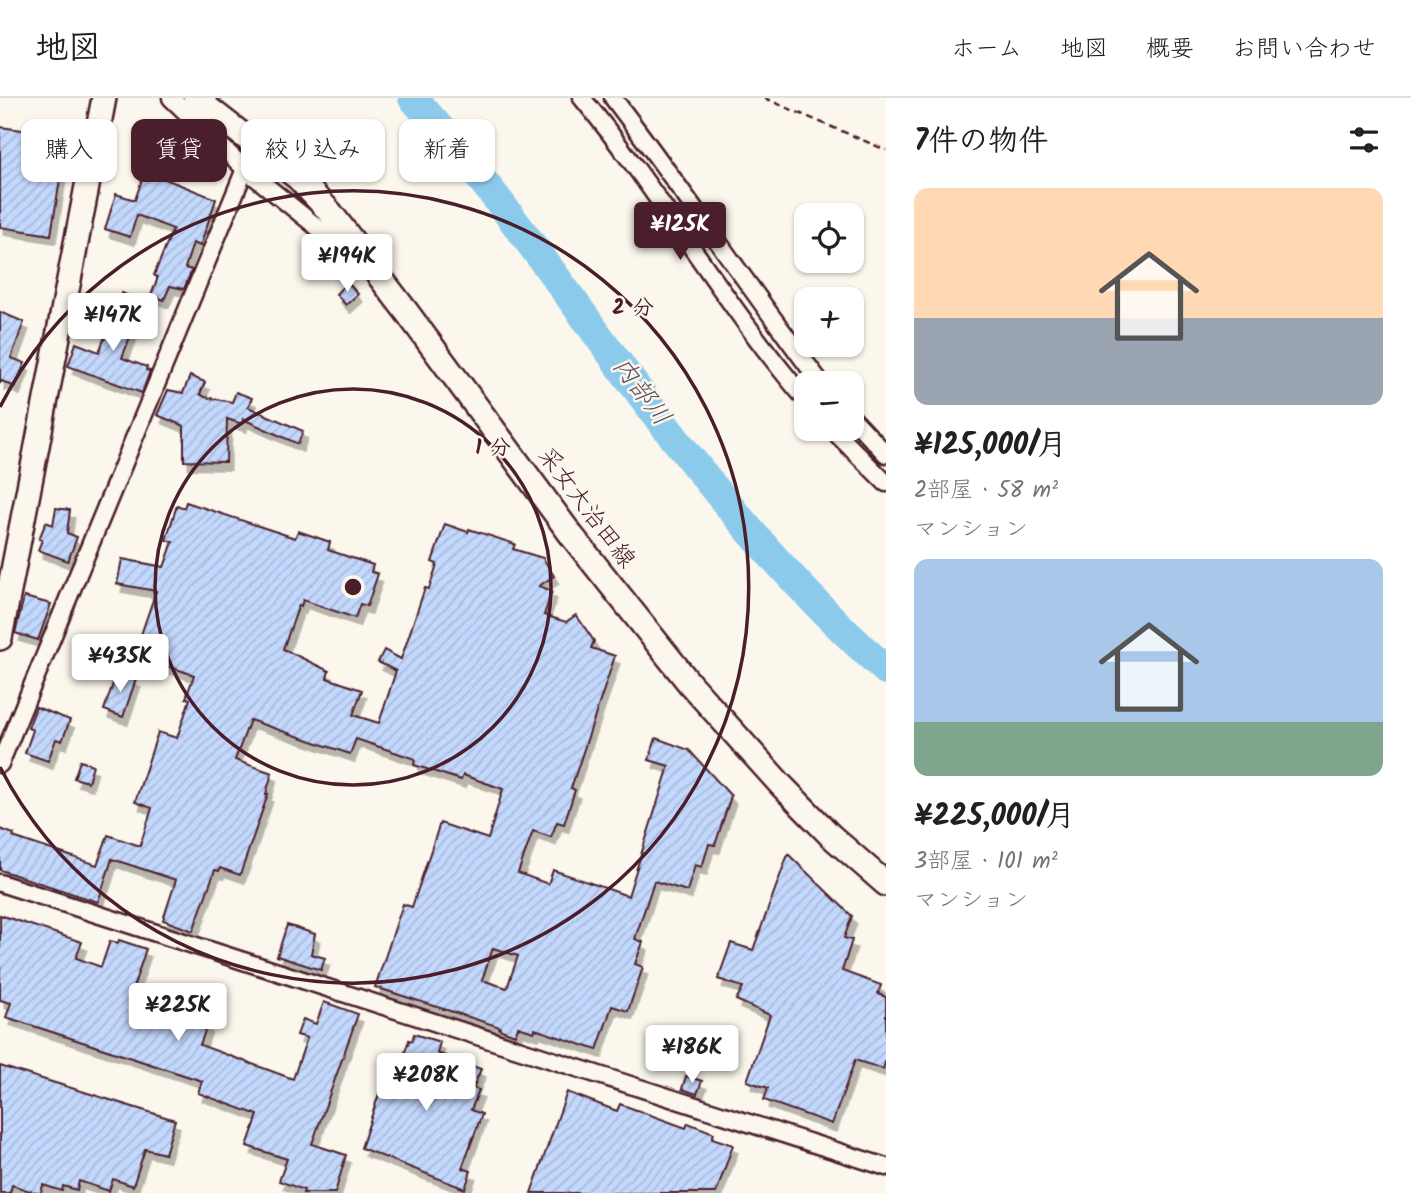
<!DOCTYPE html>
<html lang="ja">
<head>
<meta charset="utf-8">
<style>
  :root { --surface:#fff; --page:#f2f2f2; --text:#202124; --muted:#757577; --line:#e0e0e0; --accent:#4a1f2b }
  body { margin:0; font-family:Kalam,"Klee One",sans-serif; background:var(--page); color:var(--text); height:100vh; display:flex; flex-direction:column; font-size:26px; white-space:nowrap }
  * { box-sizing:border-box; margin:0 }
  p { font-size:23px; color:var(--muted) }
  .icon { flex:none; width:38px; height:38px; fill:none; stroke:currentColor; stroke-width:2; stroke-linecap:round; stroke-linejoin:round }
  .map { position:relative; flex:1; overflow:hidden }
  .drawer { display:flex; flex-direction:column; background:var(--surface); width:525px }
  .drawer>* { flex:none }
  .top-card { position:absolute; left:21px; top:21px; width:665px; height:63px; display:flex; gap:14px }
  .fabs { position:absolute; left:794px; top:105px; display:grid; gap:14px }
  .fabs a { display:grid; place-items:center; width:70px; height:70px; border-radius:14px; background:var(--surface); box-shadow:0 2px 5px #0004; font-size:35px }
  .price { position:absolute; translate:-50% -60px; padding:0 16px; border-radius:7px; background:#fff; color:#222; font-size:23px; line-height:46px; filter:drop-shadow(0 2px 4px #0008) }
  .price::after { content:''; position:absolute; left:50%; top:42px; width:21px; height:16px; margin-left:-10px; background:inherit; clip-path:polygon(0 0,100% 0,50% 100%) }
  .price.selected { background:var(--accent); color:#fff }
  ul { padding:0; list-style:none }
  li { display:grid; align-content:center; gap:14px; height:371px; padding:0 28px }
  li span { display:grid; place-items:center; height:217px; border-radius:14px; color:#555 }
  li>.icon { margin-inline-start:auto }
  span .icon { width:126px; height:126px; fill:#fffc; stroke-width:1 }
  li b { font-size:30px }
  h2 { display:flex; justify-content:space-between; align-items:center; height:84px; padding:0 28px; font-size:30px }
  .chip { padding:0 24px; border-radius:14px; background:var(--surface); box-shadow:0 2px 5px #0004; font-size:24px; line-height:63px }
  .chip.selected { background:var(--accent); color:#fff }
  header { display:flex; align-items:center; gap:42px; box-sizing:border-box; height:98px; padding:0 35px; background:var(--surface); border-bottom:2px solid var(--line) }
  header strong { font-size:33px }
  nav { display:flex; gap:38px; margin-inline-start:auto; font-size:24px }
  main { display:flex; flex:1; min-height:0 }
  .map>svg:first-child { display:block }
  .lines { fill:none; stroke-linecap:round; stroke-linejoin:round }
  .river { stroke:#8ccaec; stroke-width:30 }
  .building { fill:url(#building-hatch); stroke:#4a1f2b; stroke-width:2; fill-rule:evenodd; filter:url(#shadow) }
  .street-casing { stroke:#4a1f2b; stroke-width:21 }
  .secondary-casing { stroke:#4a1f2b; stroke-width:28 }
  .path { stroke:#4a1f2b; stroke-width:2.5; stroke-dasharray:7 5; stroke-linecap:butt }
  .street { stroke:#fbf7ec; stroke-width:16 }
  .secondary { stroke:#fbf7ec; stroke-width:23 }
  .ring { fill:none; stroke:#4a1f2b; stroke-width:3.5 }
  .labels { text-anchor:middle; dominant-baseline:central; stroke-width:5; stroke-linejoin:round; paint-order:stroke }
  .street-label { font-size:24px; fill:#4a1f2b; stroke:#fbf7ec }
  .water-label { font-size:26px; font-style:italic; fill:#5e5265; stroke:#fbf7ec }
  .centre { fill:#4a1f2b; stroke:#fbf7ec; stroke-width:3.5 }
  .ring-label { font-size:21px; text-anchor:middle; font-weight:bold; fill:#4a1f2b; stroke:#fbf7ec; stroke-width:5; stroke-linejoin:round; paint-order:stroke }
</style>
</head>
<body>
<header>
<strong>地図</strong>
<nav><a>ホーム</a><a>地図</a><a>概要</a><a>お問い合わせ</a></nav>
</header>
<main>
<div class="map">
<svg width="886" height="1095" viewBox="0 0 886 1095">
  <defs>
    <pattern id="building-hatch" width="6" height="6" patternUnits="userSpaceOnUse" patternTransform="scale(1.75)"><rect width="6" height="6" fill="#c3d8fd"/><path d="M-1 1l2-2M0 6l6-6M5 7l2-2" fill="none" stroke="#a9b9d9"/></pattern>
    <filter id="shadow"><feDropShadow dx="4.5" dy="8" stdDeviation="0" flood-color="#0004"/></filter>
  </defs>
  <rect width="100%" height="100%" fill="#fbf7ec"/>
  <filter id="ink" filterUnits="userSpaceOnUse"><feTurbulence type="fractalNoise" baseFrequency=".0143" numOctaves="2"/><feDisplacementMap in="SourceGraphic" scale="14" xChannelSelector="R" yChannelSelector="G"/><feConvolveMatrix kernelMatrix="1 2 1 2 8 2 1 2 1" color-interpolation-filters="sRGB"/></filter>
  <g filter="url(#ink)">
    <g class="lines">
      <path class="river" d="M413,0C500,96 572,204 649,307C721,402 797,493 886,572"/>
    </g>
    <g class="building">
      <path d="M0,29L67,38L51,137L0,129Z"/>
      <path d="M145,73L216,101L200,148L193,145L185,170L192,172L184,191L170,188L164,202L151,197L157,182V179L154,177L173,131L137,117L130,139L105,131L116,96L135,102Z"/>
      <path d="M347,184L358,196L346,207L336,196Z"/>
      <path d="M122,195L135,201L127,220L136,223L122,260L147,269L146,272L150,273L142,295L68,268L76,245L99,254Z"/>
      <path d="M0,214L24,224L11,260L25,265L15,289L2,283L0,285Z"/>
      <path d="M190,278L205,284L200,296L205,299L232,304L236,294L252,300L248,309L303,333L298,346L243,321L242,326L227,321L226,364L184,363V328L157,317L168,292L183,295Z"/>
      <path d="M186,404L295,440L298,433L330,444L328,452L373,467L371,474L378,476L367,508L360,506L355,520L303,502L301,508L299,507L283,551L329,573L327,580L362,592L353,617L379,625L396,573L378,564L384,552L401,561L425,490L429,491L437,466L432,464L445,426L468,434L469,431L515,446L513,451L543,460L554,478L539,488L552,493L544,517L566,524L576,517L594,543L591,550L615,558L571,690L575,692L564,726L557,724L551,739L533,733L518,775L548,786L553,772L628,798L669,668L649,662L656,640L689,652L731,698L715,747L709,746L702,769L695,767L687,793L654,783L635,841L643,844L635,866L643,869L628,913L612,908L597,952L535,931L534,934L518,929L515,937L499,931L500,929L375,889L403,806L412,809L440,725L488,741L503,691L463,677L461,682L414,667L415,661L356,641L350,656L250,622L235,662L272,675L266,696H268L240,777L220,770L219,773L215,772L193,833L163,822L176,782L112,761L98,804L0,772V731L14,736L13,739L97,767L108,737L140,748L152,710L135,704L158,634L177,640L190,601L186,600L194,577L134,557L156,493L117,486L122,461L164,469L173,444L166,442L177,407L184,410ZM493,850L518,858L507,890L482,882Z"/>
      <path d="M56,410L70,412L67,435L77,439L68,463L38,452L42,442L39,441L46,424L53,427Z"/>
      <path d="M24,499L51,506L38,542L15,535Z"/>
      <path d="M117,574L136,581L123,619L104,612Z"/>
      <path d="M36,609L70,622L62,643L56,641L48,663L25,655L33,632L28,630Z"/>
      <path d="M80,663L93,667L88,684L74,680Z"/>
      <path d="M788,756L852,818L844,840L852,842L842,873L881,887L878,896L886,899V962L883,971L855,962L832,1026L764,1002L768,990L747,983L770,917L736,902L743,889L718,881L731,845L753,852Z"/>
      <path d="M0,817L82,844L76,860L101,869L110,843L118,845L119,842L146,851L129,902L207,927L200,947L293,981L307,940L297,937L303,921L316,926L324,904L358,916L312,1046L346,1057L335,1095H303L304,1092L279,1083L287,1061L247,1048L258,1017L198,995L202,983L6,919L11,905L0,902Z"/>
      <path d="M287,827L315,836L311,856L325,860L321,872L277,858Z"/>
      <path d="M414,936L440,944L437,955L481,971L473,990L479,992L471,1012L482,1016L462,1070L471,1073L465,1091L361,1050L392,957L403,960L409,942L412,943Z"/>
      <path d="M0,968L175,1022L165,1056L145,1051L133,1088L113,1081L109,1093L79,1083L77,1092L63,1088L62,1093L43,1087L41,1095H36L12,1087L10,1095H0Z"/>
      <path d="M686,978L702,983L697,996L682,991Z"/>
      <path d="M567,994L617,1013L620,1006L686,1030L688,1025L714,1035L712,1040L733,1047L716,1095H531Z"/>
    </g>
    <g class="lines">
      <g class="street-casing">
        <g id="street">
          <path d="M171,0L245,71L343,150L362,163"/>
          <path d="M582,0C662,97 725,208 807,303"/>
          <path d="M613,0C685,94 750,192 821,285"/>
          <path d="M852,320L886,356"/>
          <path d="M832,331L886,385"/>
          <path d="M0,666L245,71"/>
          <path d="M0,785L886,1069"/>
        </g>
      </g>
      <g class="secondary-casing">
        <g id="secondary">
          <path d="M195,0L298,80L330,114L406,213L572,438L690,586L781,687L831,738L886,786"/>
          <path d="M0,540L104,0"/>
        </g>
      </g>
      <path class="path" d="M764,0L886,52"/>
      <use href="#street" class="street"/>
      <use href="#secondary" class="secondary"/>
    </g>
  </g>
  <g class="ring">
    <circle cx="353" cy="489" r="198"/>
    <path d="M0 309A396 396 0 1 1 0 669"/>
  </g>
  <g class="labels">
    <g class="street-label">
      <text transform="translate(586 410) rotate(53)">采女大治田線</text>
    </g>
    <g class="water-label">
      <text transform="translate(641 294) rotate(53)">内部川</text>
    </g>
  </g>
  <circle cx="353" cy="489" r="10" class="centre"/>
  <g class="ring-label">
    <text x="633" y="216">2 分</text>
    <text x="493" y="356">1 分</text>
  </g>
</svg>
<div class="fabs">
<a><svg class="icon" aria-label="locate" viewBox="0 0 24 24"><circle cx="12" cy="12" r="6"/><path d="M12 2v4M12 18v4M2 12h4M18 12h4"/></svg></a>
<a>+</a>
<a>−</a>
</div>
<b class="price selected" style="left:680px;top:164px">¥125K</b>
<b class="price" style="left:347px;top:196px">¥194K</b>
<b class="price" style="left:113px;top:255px">¥147K</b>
<b class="price" style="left:120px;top:596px">¥435K</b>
<b class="price" style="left:178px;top:945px">¥225K</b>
<b class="price" style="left:692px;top:987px">¥186K</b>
<b class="price" style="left:426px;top:1015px">¥208K</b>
<div class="top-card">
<a class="chip">購入</a>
<a class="chip selected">賃貸</a>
<a class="chip">絞り込み</a>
<a class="chip">新着</a>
</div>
</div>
<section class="drawer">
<h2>7件の物件<svg class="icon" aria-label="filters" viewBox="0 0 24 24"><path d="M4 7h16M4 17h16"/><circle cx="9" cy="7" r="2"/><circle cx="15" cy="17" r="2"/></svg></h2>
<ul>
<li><span style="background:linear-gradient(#ffd9b3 60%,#9aa5b1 0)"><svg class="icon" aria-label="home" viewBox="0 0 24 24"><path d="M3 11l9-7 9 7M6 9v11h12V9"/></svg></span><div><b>¥125,000/月</b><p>2部屋 · 58 m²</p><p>マンション</p></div></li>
<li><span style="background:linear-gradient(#a9c7e8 75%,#7fa58c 0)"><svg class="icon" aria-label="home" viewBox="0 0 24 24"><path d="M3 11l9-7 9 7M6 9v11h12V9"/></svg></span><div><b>¥225,000/月</b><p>3部屋 · 101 m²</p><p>マンション</p></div></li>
</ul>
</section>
</main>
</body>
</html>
